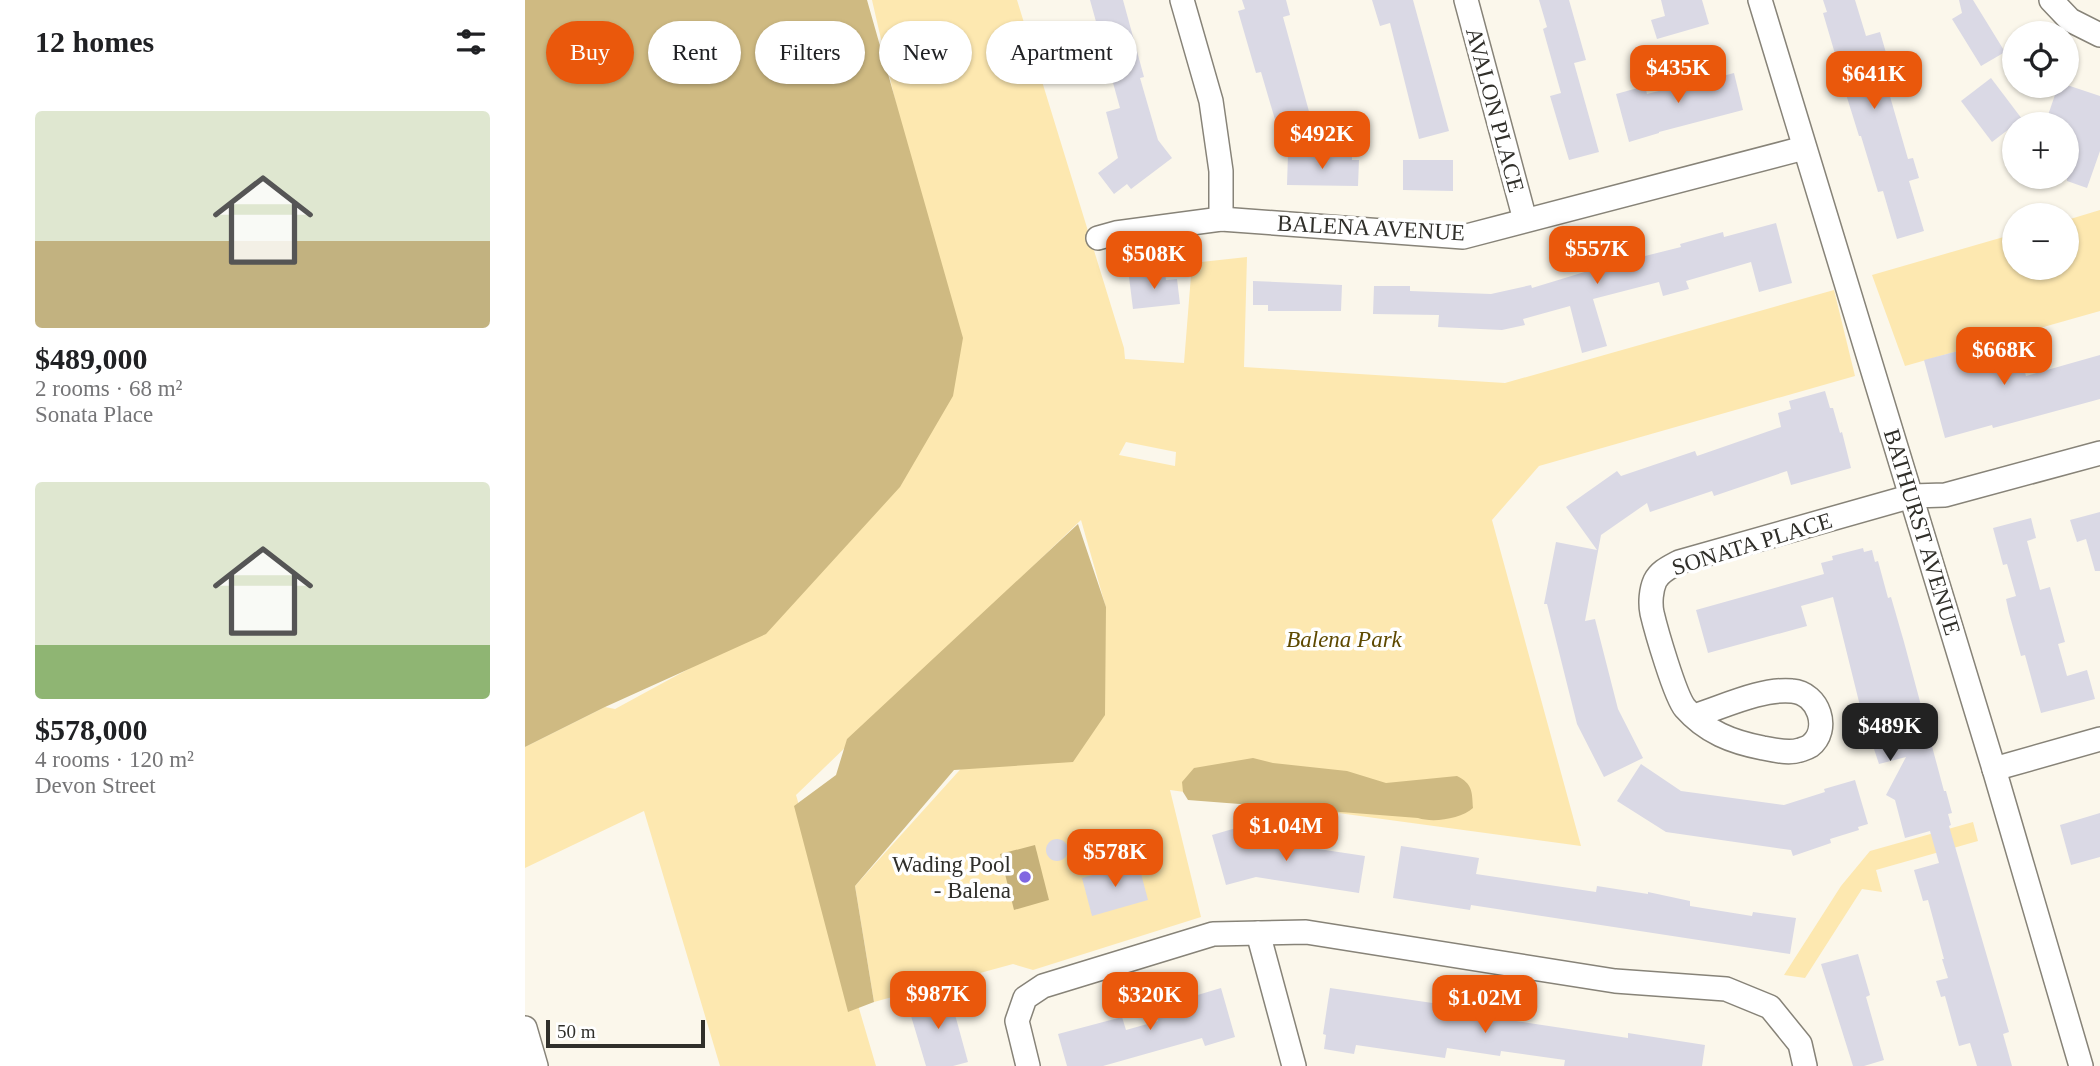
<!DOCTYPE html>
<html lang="en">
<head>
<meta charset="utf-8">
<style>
  :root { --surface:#fff; --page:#f6f6f6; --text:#202124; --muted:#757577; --accent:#ea580c }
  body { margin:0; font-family:"Times New Roman",serif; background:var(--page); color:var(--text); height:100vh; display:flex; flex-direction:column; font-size:26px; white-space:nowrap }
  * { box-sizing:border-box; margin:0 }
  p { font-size:23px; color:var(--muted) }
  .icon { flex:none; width:38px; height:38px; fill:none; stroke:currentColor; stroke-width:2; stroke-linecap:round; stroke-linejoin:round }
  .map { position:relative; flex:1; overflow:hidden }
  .drawer { display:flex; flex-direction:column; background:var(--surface); width:525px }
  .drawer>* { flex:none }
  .guide { position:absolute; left:21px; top:21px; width:665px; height:63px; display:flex; gap:14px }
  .fabs { position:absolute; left:1477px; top:21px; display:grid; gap:14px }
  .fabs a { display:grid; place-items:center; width:77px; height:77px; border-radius:50%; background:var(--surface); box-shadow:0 2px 5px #0004; font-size:35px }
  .scale { position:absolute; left:21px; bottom:18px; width:159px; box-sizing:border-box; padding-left:7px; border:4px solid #302f2a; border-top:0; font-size:19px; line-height:24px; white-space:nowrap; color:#302f2a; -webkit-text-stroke:5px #fff; paint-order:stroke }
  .price { position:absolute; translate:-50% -60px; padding:0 16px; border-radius:14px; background:var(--accent); color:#fff; font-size:23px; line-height:46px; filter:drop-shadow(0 2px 4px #0008) }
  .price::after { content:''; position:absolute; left:50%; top:42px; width:21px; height:16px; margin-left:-10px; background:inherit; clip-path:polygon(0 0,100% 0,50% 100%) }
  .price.selected { background:#222; color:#fff }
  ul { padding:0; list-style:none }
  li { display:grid; align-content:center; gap:14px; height:371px; padding:0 35px }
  li span { display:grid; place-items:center; height:217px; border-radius:7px; color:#555 }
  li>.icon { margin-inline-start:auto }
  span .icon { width:126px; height:126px; fill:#fffc; stroke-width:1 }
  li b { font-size:30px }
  h2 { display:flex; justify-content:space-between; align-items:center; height:84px; padding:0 35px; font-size:30px }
  .pill { padding:0 24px; border-radius:32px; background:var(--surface); box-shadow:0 2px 5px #0004; font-size:24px; line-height:63px }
  .pill.selected { background:var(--accent); color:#fff }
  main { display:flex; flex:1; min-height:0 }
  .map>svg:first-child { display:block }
  .green { fill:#fde8b0; fill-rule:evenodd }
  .forest { fill:#cfba82 }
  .water { fill:#c6b179 }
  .building { fill:#dad9e5 }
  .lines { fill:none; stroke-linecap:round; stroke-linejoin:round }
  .minor-casing { stroke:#878378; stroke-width:26 }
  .minor { stroke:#fff; stroke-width:23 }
  .poi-dot { fill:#8066e1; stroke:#fff; stroke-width:2.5 }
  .labels { text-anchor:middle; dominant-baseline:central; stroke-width:7; stroke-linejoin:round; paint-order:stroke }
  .street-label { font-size:23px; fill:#302f2a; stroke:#fff }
  .park-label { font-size:23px; font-style:italic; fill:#5e4900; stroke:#fff }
  .poi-label { font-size:23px; fill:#302f2a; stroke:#fff; text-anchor:end }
</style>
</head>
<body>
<main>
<section class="drawer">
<h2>12 homes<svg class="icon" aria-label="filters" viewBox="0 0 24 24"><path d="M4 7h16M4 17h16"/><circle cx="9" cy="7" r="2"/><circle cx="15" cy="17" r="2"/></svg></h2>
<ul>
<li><span style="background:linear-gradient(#dfe7d0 60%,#c2b280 0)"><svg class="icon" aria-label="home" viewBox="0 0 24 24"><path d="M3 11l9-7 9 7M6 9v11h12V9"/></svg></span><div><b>$489,000</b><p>2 rooms · 68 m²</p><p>Sonata Place</p></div></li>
<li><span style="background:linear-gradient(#dfe7d0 75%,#8fb573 0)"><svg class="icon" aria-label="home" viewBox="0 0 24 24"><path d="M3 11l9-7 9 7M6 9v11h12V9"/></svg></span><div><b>$578,000</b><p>4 rooms · 120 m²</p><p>Devon Street</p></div></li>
</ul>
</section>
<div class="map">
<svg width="1575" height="1066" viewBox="0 0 1575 1066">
  <rect width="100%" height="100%" fill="#fbf7eb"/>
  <g class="green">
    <path d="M347,0H492L599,348L600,359L659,363L667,263L722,257L719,367L980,383L1309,290L1330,376L1014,466L967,520L1056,846L645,790L676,917L508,970L488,964L349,1002L330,886L581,608L556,520L271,795L351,1066H195L119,811L0,868V747L80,707L90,709L226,635L431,365ZM601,442L651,452L650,466L594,455Z"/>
    <path d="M1575,210V311L1380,366L1347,275L1489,234V268H1542V220Z"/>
    <path d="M1448,822L1453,841L1351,870L1357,892L1337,889L1280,978L1259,975L1316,886L1345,851Z"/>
  </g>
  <g class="forest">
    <path d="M0,0H342L438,338L428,396L375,487L241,634L80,707L0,747Z"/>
    <path d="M553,524L581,607L580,715L548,762L429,770L330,886L349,1002L323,1012L269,806L311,775L322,739Z"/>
    <path d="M728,758L748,763L822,771L861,783L932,776C948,784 947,792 948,808C936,819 908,823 893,818L663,800L658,792L657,782L669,768Z"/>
  </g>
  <path class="water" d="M510,845L524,900L489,910L475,854Z"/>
  <g class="building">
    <path d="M565,0H598L619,77L615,78L633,140L647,158L606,189L602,184L589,194L573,173L593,158L581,112L595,108Z"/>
    <path d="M717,0H761L765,15L758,17L788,126L759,135L756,122L751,123L736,72L731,73L713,11L720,9Z"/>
    <path d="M847,0H888L924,131L894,139L865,23L855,26Z"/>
    <path d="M1014,0H1044L1061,60L1049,63L1074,152L1044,160L1025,96L1036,93L1018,29L1022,27Z"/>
    <path d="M1136,0H1177L1184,24L1132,39L1126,20L1140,16Z"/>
    <path d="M1298,0H1330L1341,36L1355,32L1368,77L1360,79L1383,159L1388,158L1394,178L1384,181L1399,231L1372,239L1358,191L1353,192L1336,136H1334L1320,91L1318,92L1310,65L1313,64L1298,13L1302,12Z"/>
    <path d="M1434,0H1448L1480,52L1456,66L1427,19L1437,13Z"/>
    <path d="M1209,73L1218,110L1134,132V133L1104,142L1091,94L1120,86L1122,94L1173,81L1172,78L1189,74L1190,78Z"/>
    <path d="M1466,78L1497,119L1467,142L1436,101Z"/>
    <path d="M1533,86H1545L1575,96V151L1562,188L1542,181V124H1520Z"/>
    <path d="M763,154L827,157V160H834L833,186L762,185Z"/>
    <path d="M878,160H928V191L878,190Z"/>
    <path d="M1251,223L1267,283L1234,292L1226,262L1161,281L1164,289L1138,296L1134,282L1068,299L1082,346L1057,353L1045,306L998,319L1000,325L977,330L913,327L914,315L848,314L849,286H885V291L966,294L1006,285L1007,288L1076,267L1156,247L1155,244L1198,232L1199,237Z"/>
    <path d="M640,273L641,280L652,279L655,304L608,309L604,277Z"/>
    <path d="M728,281L817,285L816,311H743V305H728Z"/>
    <path d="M1490,336L1501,376L1575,355V399L1468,428L1467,425L1420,438L1399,360Z"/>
    <path d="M1300,391L1305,408H1308L1315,433L1317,432L1326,468L1266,485L1262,471L1189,496L1187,491L1125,512L1122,503L1076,535L1060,621L1070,619L1093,709L1118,758L1079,777L1052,724L1022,604H1019L1031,542L1072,550L1041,507L1092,471L1096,476L1170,451L1172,456L1256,427L1253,413L1266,409L1264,401Z"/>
    <path d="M1575,512V571H1570L1561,539L1552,542L1545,520Z"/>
    <path d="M1506,518L1511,538L1502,541L1515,590L1525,587L1540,642L1533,644L1542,676L1562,670L1570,699L1516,713L1500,655L1496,656L1484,613L1481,599L1491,596L1482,564L1478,565L1468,528Z"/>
    <path d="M1338,548L1339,552L1347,550L1350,562L1353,561L1363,598L1366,597L1379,642L1419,791H1421L1427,813L1423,814L1426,825L1424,826L1484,1032L1478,1034L1487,1066H1452L1445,1043L1434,1046L1420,996L1416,997L1411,981L1423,978L1417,959H1419L1403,900L1398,901L1389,870L1414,863L1405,831L1380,838L1370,800L1361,795L1381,757L1354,764L1336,710L1308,597L1276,606L1282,626L1183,653L1171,610L1299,574L1296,563L1308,560L1307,556Z"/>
    <path d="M1116,764L1156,791L1259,805L1300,792L1299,789L1330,780L1343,824L1333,827L1334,830L1305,839L1306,843L1268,856L1266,850L1141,832L1092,801Z"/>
    <path d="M1575,813V857L1546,865L1535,825Z"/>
    <path d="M718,826L721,838L840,856L834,893L731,877L701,885L687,835Z"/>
    <circle cx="532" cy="850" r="11"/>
    <path d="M876,846L954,858L951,874L1071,892L1072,886L1123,894V892L1165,901V906L1227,916L1228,912L1271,918L1265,954L946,905L945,910L868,898Z"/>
    <path d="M613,862L623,900L567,916L557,878Z"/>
    <path d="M1333,954L1345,995L1341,997L1359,1060L1339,1066H1328L1296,964Z"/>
    <path d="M696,988L710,1037L680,1046L677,1038L578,1066H542L533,1034L597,1017L601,1030L633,1021L629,1008Z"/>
    <path d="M805,988L928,1006L927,1011L991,1021L1103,1038V1033L1180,1045L1177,1066H1039L1040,1060L976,1051L975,1056L922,1048L920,1058L831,1045L829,1054L799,1049L801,1035L798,1034Z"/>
    <path d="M423,989L443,1062L428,1066H401L383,1006L402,1001L400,996Z"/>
  </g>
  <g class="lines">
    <g class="minor-casing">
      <g id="minor">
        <path d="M657,0L686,101L696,171V219"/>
        <path d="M941,0L1000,220"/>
        <path d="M1235,0L1469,769L1556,1066"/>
        <path d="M1526,0L1545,20L1575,35"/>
        <path d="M573,238L591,233L696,219L938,237L1279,148"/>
        <path d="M1169,716C1198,707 1237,688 1267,691C1294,693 1306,730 1285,746C1282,748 1278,749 1275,750C1263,754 1250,750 1238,748C1207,742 1181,732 1160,708C1150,696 1131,630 1127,613C1125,603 1126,590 1130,581C1135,571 1145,567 1154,562L1387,496L1420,495L1575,453"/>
        <path d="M1469,769L1575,739"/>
        <path d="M733,933L769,1066"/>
        <path d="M0,1028L11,1066"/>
        <path d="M503,1066L492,1021L500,998L518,986L688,934L781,932L1090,981L1201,989L1245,1007L1275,1044L1280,1066"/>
      </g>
    </g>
    <use href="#minor" class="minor"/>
  </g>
  <circle class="poi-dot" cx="500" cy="877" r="7"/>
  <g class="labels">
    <g class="street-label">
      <text transform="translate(970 110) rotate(75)">AVALON PLACE</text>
      <text transform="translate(846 228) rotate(3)">BALENA AVENUE</text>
      <text transform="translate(1397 532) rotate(73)">BATHURST AVENUE</text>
      <text transform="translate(1227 544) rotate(-17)">SONATA PLACE</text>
    </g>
    <g class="park-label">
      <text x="819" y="639">Balena Park</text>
    </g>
    <g class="poi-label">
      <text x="486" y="864">Wading Pool<tspan x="486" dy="26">- Balena</tspan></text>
    </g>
  </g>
</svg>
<div class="fabs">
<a><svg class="icon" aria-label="locate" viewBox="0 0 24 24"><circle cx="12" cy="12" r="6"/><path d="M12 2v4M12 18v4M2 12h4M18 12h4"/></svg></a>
<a>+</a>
<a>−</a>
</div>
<div class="scale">50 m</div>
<b class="price" style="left:1153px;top:105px">$435K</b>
<b class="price" style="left:1349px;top:111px">$641K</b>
<b class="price" style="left:797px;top:171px">$492K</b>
<b class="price" style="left:1072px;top:286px">$557K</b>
<b class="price" style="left:629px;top:291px">$508K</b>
<b class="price" style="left:1479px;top:387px">$668K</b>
<b class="price selected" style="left:1365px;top:763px">$489K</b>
<b class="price" style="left:761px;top:863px">$1.04M</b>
<b class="price" style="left:590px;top:889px">$578K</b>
<b class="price" style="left:413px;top:1031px">$987K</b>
<b class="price" style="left:625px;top:1032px">$320K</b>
<b class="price" style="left:960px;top:1035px">$1.02M</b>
<div class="guide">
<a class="pill selected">Buy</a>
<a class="pill">Rent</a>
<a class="pill">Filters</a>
<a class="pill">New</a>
<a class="pill">Apartment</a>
</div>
</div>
</main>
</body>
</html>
